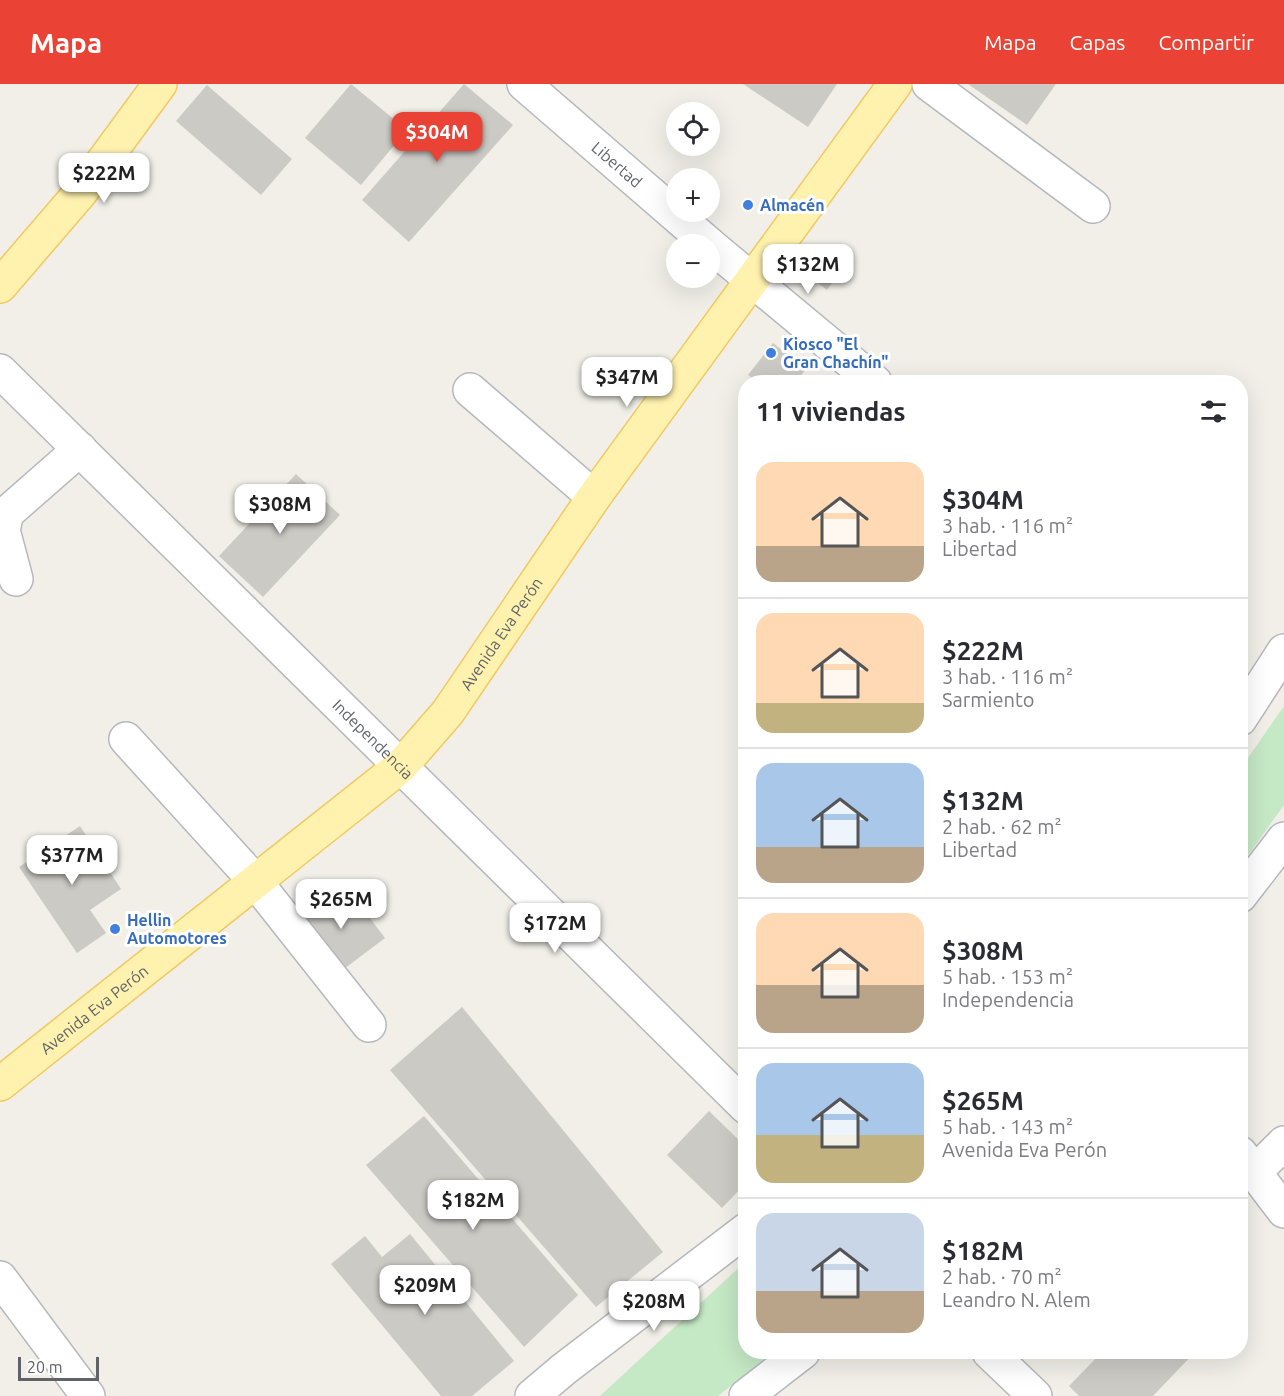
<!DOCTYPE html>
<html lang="es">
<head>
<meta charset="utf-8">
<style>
  :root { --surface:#fff; --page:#f7f7f7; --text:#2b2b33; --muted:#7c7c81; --line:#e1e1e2; --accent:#ea4335 }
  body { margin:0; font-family:Ubuntu,sans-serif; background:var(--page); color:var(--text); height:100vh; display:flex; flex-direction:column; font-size:22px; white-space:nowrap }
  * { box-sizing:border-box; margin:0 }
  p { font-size:20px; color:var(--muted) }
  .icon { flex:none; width:33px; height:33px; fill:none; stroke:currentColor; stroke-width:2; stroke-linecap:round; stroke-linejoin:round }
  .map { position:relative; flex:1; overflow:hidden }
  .panel { position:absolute; left:738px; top:291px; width:510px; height:984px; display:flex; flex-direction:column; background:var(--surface); border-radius:24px; box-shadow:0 6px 24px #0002 }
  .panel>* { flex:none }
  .fabs { position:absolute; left:666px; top:18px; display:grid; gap:12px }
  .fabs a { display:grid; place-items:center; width:54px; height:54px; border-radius:50%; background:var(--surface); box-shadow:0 6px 24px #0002; font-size:30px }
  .scale { position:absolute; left:18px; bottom:15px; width:81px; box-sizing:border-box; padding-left:6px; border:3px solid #5f6368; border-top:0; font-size:16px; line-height:21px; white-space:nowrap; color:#5f6368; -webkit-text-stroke:4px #fff; paint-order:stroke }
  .price { position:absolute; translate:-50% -51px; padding:0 14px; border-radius:12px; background:#fff; color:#222; font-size:20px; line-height:39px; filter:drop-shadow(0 2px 3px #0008) }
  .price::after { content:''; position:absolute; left:50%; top:36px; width:18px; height:14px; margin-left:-9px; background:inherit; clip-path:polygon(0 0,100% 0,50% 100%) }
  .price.on { background:var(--accent); color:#fff }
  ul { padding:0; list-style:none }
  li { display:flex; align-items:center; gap:18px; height:150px; padding:0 18px }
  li+li { border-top:2px solid var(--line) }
  li span { display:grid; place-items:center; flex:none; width:168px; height:120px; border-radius:18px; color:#555 }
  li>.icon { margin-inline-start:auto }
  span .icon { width:72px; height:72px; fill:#fffc; stroke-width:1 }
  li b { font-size:26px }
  h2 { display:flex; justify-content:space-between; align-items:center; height:72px; padding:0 18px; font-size:26px }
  header { display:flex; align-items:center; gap:36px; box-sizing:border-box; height:84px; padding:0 30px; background:var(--accent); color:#fff }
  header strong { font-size:28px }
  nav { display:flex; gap:33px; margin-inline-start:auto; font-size:21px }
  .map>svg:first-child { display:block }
  .green { fill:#c5e8c5 }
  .building { fill:#cccac5 }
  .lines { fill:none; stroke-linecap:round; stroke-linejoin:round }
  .minor-casing { stroke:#b5b8bc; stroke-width:36 }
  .major-casing { stroke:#f2c960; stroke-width:36 }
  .minor { stroke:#fff; stroke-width:33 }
  .major { stroke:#fff2af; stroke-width:33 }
  .shop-dot { fill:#3f7fe0; stroke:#fff; stroke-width:2 }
  .labels { text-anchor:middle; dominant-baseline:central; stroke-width:6; stroke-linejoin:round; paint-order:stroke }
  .street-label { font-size:16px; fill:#5f6368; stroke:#fff }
  .shop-label { font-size:16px; font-weight:bold; fill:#366cbe; stroke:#fff; text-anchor:start }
</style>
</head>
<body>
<header>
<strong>Mapa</strong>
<nav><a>Mapa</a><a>Capas</a><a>Compartir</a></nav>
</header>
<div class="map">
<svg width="1284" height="1312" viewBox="0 0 1284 1312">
  <rect width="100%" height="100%" fill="#f1efe8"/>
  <g class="green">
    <path d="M1284,622V721L1241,781V684Z"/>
    <path d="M745,1178L746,1268H773L718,1312H600Z"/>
  </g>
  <g class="building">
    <path d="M351,0L407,46L361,101L305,54Z"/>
    <path d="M464,0L513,41L409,158L362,116Z"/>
    <path d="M743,0H837L808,43Z"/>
    <path d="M968,0H1056L1027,41Z"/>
    <path d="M207,1L292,75L261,111L176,37Z"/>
    <path d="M825,182L837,192L827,206L814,196Z"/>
    <path d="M773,259L806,285L796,298H758L748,291Z"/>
    <path d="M296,390L340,431L263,513L219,472Z"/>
    <path d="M80,742L121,805L90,826L106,849L77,869L19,783Z"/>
    <path d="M345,801L385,854L336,891L297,837Z"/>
    <path d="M462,923L663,1168L596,1223L390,986Z"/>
    <path d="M709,1027L746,1063V1099L722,1124L667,1071Z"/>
    <path d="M424,1032L578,1211L524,1263L366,1081Z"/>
    <path d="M410,1150L514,1277L472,1312H441L331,1180L365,1152L382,1173Z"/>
    <path d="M1102,1268H1195L1153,1312H1079L1069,1302Z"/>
  </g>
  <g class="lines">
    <g class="minor-casing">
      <g id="minor">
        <path id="s1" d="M524,0L709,160"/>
        <path d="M929,0L1093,122"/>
        <path d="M710,161L875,298"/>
        <path id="s2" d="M0,287L746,1023"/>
        <path d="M470,306L594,413"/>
        <path d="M16,495L3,446L7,429L80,365"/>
        <path d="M1240,635L1284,567"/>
        <path d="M126,655L255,797L369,941"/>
        <path d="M1240,812L1284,755"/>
        <path d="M1240,1069L1284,1127"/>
        <path d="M1255,1088L1284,1059"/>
        <path d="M0,1194L88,1312"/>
        <path d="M989,1268L1035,1312"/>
        <path d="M532,1312L564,1285L746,1146"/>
        <path d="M746,1312L803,1268"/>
      </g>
    </g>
    <g class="major-casing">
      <g id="major">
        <path d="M0,202L80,109L160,0"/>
        <path id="s3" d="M0,1000L401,682L448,628L594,413L895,0"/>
      </g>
    </g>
    <use href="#minor" class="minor"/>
    <use href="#major" class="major"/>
  </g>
  <g class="shop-dot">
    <circle cx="748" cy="121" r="6"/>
    <circle cx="771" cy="269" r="6"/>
    <circle cx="115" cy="845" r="6"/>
  </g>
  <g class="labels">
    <g class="street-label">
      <text stroke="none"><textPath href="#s1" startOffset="123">Libertad</textPath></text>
      <text stroke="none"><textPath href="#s3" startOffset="678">Avenida Eva Perón</textPath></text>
      <text stroke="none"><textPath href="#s2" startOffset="524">Independencia</textPath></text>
      <text stroke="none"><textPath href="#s3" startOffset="120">Avenida Eva Perón</textPath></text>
    </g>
    <g class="shop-label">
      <text x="760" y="121">Almacén</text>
      <text x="783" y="260">Kiosco "El<tspan x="783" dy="18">Gran Chachín"</tspan></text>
      <text x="127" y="836">Hellin<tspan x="127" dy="18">Automotores</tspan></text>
    </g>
  </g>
</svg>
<div class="fabs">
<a><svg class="icon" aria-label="locate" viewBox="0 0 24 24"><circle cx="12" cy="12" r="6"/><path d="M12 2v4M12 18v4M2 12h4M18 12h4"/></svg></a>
<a>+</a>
<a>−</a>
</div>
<div class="scale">20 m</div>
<b class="price on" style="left:437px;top:79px">$304M</b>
<b class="price" style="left:104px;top:120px">$222M</b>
<b class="price" style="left:808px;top:211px">$132M</b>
<b class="price" style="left:627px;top:324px">$347M</b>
<b class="price" style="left:280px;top:451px">$308M</b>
<b class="price" style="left:72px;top:802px">$377M</b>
<b class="price" style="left:341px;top:846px">$265M</b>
<b class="price" style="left:555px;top:870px">$172M</b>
<b class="price" style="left:473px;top:1147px">$182M</b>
<b class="price" style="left:425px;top:1232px">$209M</b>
<b class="price" style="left:654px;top:1248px">$208M</b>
<section class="panel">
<h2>11 viviendas<svg class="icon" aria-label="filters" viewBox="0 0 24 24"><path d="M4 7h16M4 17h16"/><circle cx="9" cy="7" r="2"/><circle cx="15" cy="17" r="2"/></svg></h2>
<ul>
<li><span style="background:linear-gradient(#ffd9b3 70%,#b9a48a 0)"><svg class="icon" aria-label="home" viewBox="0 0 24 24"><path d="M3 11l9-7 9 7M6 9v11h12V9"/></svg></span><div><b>$304M</b><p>3 hab. · 116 m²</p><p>Libertad</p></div></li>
<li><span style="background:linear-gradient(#ffd9b3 75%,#c2b280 0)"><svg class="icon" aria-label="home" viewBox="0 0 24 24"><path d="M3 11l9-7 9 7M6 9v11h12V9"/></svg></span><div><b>$222M</b><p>3 hab. · 116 m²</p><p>Sarmiento</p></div></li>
<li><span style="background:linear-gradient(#a9c7e8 70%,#b9a48a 0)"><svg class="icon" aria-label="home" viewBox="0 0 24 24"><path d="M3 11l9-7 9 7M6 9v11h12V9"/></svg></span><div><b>$132M</b><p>2 hab. · 62 m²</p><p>Libertad</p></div></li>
<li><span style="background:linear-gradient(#ffd9b3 60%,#b9a48a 0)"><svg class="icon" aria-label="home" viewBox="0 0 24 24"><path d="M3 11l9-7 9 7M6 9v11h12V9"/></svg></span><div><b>$308M</b><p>5 hab. · 153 m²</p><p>Independencia</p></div></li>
<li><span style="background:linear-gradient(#a9c7e8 60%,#c2b280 0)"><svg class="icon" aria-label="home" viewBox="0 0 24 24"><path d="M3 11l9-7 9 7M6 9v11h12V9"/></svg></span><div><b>$265M</b><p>5 hab. · 143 m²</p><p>Avenida Eva Perón</p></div></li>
<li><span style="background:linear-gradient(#c9d6e8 65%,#b9a48a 0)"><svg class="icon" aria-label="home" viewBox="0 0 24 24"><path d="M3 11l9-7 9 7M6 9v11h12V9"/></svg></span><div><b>$182M</b><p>2 hab. · 70 m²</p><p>Leandro N. Alem</p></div></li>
</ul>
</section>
</div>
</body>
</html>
